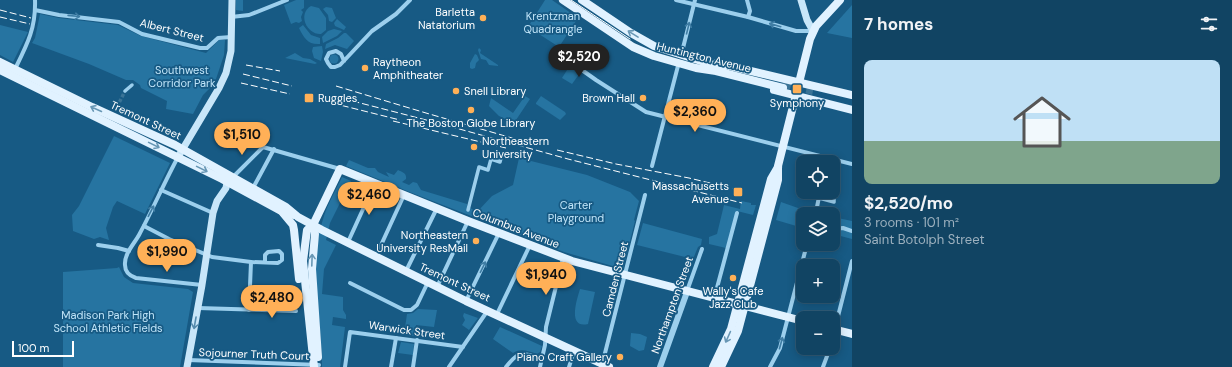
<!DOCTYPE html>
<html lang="en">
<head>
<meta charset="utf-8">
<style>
  :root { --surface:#114463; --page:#1a4b69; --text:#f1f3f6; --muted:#9cb0be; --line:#305c78; --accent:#ffb057 }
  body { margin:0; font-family:"DM Sans",sans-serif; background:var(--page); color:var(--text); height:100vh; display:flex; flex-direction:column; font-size:15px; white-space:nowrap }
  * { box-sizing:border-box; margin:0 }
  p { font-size:13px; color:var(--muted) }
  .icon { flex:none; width:22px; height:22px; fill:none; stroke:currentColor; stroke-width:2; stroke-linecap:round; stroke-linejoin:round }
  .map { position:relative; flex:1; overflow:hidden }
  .sheet { display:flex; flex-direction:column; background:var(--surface); width:380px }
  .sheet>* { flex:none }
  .fabs { position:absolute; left:796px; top:155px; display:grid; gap:8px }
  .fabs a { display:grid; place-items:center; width:44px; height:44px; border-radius:8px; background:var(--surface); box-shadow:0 2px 10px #0003,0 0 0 1px var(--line); font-size:20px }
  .scale { position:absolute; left:12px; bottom:10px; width:62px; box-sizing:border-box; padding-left:4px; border:2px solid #fff; border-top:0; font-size:11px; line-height:14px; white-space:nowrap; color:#fff; -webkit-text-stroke:3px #175a84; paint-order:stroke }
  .price { position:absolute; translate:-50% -34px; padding:0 9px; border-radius:14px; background:var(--accent); color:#111; font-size:13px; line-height:26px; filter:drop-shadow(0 1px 2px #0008) }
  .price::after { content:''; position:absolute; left:50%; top:24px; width:12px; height:9px; margin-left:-6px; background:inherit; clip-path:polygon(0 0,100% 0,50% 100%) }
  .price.active { background:#222; color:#fff }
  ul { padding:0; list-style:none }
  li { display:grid; align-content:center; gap:8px; height:212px; padding:0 12px }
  li span { display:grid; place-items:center; height:124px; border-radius:8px; color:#555 }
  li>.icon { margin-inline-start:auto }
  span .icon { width:72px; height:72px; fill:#fffc; stroke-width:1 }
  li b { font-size:17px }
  h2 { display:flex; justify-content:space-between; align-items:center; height:48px; padding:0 12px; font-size:17px }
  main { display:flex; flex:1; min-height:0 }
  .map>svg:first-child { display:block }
  .green { fill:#2674a1 }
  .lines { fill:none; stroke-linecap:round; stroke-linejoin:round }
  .pedestrian-tunnel { stroke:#3a7396; stroke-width:3.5; stroke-dasharray:3.5 2; stroke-linecap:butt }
  .primary-tunnel { stroke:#3a7396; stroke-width:8; stroke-dasharray:8 4; stroke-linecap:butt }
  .pedestrian { stroke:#9ccfed; stroke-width:3.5 }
  .minor { stroke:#9ccfed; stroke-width:4 }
  .tertiary { stroke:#9ccfed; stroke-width:6 }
  .secondary { stroke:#c8e6f9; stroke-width:7 }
  .primary { stroke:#e1f2ff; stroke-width:8 }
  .tram { stroke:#fff; stroke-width:1 }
  .rail { stroke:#fff; stroke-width:1; stroke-dasharray:7 3; stroke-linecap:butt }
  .oneway { stroke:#3f7da4 }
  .oneway2 { stroke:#6897b5 }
  .oneway3 { stroke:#558bad }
  .poi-dot { fill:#ffb057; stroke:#175a84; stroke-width:1.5 }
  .labels { text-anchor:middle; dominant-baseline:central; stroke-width:3.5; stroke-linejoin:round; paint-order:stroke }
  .poi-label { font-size:11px; fill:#fff; stroke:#175a84; text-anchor:end }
  .park-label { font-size:11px; fill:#c1e5f9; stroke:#175a84 }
  .street-label { font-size:11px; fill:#fff; stroke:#175a84 }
</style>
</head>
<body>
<main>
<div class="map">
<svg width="852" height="367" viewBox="0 0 852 367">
  <rect width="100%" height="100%" fill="#175a84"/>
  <g class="green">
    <path d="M236,0H243V11L236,10Z"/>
    <path d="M296,0H304V8L301,10L303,12L301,17L302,21L299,23L296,22L291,24L284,5Z"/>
    <path d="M545,0H552L578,18L559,47L528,27Z"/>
    <path d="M852,5V38L827,33Z"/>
    <path d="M311,6L319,8L326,18V30L321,34C307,35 297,14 311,6Z"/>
    <path d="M326,7L332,8L336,18L332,22L329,21L328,15L323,9Z"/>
    <path d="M40,14L59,18L118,25L141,36L206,53L219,40H225L224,55L216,79L214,84L203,95L193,114L166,109L167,101L141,88L140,85L133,80H126L89,64L32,43L35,38Z"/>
    <path d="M337,19L346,27L344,30L335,26L334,23Z"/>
    <path d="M0,25L28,32L13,62L0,55Z"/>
    <path d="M303,25L311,35L320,38V44C308,45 304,38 299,28Z"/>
    <path d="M334,29L342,31L337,36L323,43L322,37L328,31Z"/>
    <path d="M344,33H346L354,41L347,49L335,45L325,49L326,44L338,38Z"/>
    <path d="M322,46L323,52L321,61L314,58L312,51L313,47Z"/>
    <path d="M479,48L481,50L480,53L498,65V66L489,65L486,60L481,59L478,50Z"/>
    <path d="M295,53L303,58L310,59L317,63L315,64L285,58Z"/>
    <path d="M475,54L477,55L479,60L476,63L475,68L472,69L470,68V63Z"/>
    <circle cx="334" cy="59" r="4.5"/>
    <path d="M569,67L580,73L572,84L562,78Z"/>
    <path d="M525,96L530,99L516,120L512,122L499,116L489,106L491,98L513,113Z"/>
    <path d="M541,96L565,112L566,114L560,120L536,104V103Z"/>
    <path d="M114,136L170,163L145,214L117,201L113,207L106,228L109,240L100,237L94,239L73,231L72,215L79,206Z"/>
    <path d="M519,158L587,175L630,192L639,201L634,220L635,221L623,269L564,252L412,193L346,166L349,160L368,168H375L378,172L389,177L386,172L394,175L398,170C402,172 407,173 406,179L402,182L409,185L413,182L417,183L421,190L467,204V206L477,212L492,196L513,185Z"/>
    <path d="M342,177L351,181L330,223L326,240L336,245L324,269L322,294L343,297V310L346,315V319L333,317L332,325L345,327L340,367H322C322,314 306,269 324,216C328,203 336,190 342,177Z"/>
    <path d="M741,201L751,203V205H756L753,215L737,211L726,248L709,244V237L717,234L724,205L740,209Z"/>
    <path d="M781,202L798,208L821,214H803V228L776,220Z"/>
    <path d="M833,217L852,221V239L833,234Z"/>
    <path d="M643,223L702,239L701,245L698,247L693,259L637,245Z"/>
    <path d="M119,267L124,277L133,283L188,289L193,292L180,367H63V272L117,268Z"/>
    <path d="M580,289L595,292L588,324C567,329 577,299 580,289Z"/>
    <path d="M418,309L437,310L434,327L416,325L415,336L404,335L407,314L413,313Z"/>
    <path d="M464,313L478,318L469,330L462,325L465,320L463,316Z"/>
    <path d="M500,327L542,346L540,352L537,354C528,351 521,348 513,353L493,339Z"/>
    <path d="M631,333L640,334L647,337L644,350L639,351L630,346Z"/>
    <path d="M401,342L414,344L413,355L398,353Z"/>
  </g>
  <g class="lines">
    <path class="pedestrian-tunnel" d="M117,107L125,91"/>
    <path class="primary-tunnel" d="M783,84L813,91"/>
    <g class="pedestrian">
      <path d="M125,91L132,85"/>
      <path d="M819,198L834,202V199L819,195"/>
      <path d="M468,210L479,167L488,170L491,159L500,162L502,154"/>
    </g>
    <g class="minor">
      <path d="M676,0L748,17L796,31H813"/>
      <path d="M747,0L750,11L748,17"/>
      <path d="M35,10L59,15L119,22L142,34L200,48H207L218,38L231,37"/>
      <path d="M231,17L249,15L287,0"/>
      <path d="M681,56L695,0"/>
      <path d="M344,61L341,54L336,51L329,53L326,59L328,63L331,67H335L340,65L372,31L396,14L410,0"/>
      <path d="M572,63L596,80L646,112L852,164"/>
      <path d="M15,69C27,45 36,28 35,0"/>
      <path d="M178,157C164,183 153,209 139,235C134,244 124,254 125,265C125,272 130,276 136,278L202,285"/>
      <path d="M652,166L679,62"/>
      <path d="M233,177L263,147L340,169"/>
      <path d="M253,188L274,149"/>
      <path d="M161,190L213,213"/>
      <path d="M816,212L820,192"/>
      <path d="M144,226L169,239L212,257L251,262L278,263L282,260V254L279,251L268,252L265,255V262"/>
      <path d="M833,229L843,228L852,231"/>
      <path d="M348,242L375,183"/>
      <path d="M98,245L118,248L129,251"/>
      <path d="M376,256L404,195"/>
      <path d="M406,271L437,208"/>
      <path d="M350,283L404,310H411L417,305L428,282"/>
      <path d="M437,287L468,221"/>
      <path d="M687,291L702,249"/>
      <path d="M714,299L737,213"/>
      <path d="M466,301L499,233"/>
      <path d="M198,308L296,311"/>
      <path d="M249,310L251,262"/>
      <path d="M497,314L530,245"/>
      <path d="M833,336L852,261"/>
      <path d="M188,360L319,365"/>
      <path d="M602,365L645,195"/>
      <path d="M345,367L350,332L463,347"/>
      <path d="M391,367L396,338"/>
      <path d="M413,367L417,340"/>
      <path d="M449,367L488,310"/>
      <path d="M506,367C520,349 522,353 542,359"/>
      <path d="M540,367L545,345L546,327L563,258"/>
      <path d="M569,367L574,351"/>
      <path d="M770,367L780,348L807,244"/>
      <path d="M823,367L830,348"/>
    </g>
    <path class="tertiary" d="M660,367L687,292"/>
    <g class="secondary">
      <path d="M801,0L807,20L813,31"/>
      <path d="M178,157L219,88L226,73L231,51L232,0"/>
      <path d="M187,367L202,285L213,213L217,201L226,188L227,182"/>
    </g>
    <g class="primary">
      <path d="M563,0L633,47L654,56L696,68L716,71L783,88"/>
      <path d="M582,0L631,33L654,46L723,68"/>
      <path d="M0,62L92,107L175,145L286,207L298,217L322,230L466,301L609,367"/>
      <path d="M717,63L852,95"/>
      <path d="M0,70L222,179L283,212L294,215"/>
      <path d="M774,90L852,110"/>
      <path d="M283,213L293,225L294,230L299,279"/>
      <path d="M313,225L315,234L312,269L318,357"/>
      <path d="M833,329L852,334"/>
      <path d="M314,367L303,261L307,230L313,225L340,169L468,221L572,261L803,321"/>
      <path d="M713,367L731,329L771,179L778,167"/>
      <path d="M721,367L738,331L778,180V166L810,39L816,26L840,0"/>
    </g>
    <path class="tram" d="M571,0L630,39"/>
    <g class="rail">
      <path d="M0,10L31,18"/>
      <path d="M0,17L30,24"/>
      <path d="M246,65L280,71"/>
      <path d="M243,74L292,86"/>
      <path d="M241,83L290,94"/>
      <path d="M336,86L426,113L536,145"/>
      <path d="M333,96L434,122L568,159L742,203"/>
      <path d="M332,103L400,120"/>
      <path d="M393,121L506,148"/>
      <path d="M557,150L616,164L689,178L735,189"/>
    </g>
  </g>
  <defs><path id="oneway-shaft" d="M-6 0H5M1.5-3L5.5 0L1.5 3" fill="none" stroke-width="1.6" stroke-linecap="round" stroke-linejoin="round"/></defs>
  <g class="oneway">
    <use href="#oneway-shaft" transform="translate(74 16) rotate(6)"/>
    <use href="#oneway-shaft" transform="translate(775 25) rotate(-164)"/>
    <use href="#oneway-shaft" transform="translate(688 28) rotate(-76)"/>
    <use href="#oneway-shaft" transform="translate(151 211) rotate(-63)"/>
    <use href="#oneway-shaft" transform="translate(483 267) rotate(-64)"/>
    <use href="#oneway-shaft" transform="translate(781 343) rotate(-75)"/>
  </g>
  <g class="oneway2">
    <use href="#oneway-shaft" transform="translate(633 34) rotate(-148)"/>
    <use href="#oneway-shaft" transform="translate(96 109) rotate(-156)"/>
    <use href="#oneway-shaft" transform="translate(154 145) rotate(26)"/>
    <use href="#oneway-shaft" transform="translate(202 169) rotate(26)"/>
    <use href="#oneway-shaft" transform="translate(312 260) rotate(-88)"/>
    <use href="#oneway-shaft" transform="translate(728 337) rotate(114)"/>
  </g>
  <use class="oneway3" href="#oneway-shaft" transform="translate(195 323) rotate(100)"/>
  <g class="poi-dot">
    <circle cx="483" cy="18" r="4"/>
    <circle cx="365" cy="68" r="4"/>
    <rect x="792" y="84" width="10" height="10" rx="2"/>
    <circle cx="456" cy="91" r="4"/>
    <rect x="304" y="93" width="10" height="10" rx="2"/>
    <circle cx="643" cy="98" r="4"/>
    <circle cx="471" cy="110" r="4"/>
    <circle cx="474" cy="147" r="4"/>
    <rect x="733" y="187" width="10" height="10" rx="2"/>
    <circle cx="476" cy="241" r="4"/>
    <circle cx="733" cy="278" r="4"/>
    <circle cx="620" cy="357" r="4"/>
  </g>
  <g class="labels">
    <g class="poi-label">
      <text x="475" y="12">Barletta<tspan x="475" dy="13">Natatorium</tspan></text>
      <text x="373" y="62" text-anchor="start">Raytheon<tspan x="373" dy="13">Amphitheater</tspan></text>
      <text x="464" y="91" text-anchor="start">Snell Library</text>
      <text x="318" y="98" text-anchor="start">Ruggles</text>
      <text x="635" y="98">Brown Hall</text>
      <text x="797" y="103" text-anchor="middle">Symphony</text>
      <text x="471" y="123" text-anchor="middle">The Boston Globe Library</text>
      <text x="482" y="141" text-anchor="start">Northeastern<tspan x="482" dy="13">University</tspan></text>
      <text x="729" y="186">Massachusetts<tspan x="729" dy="13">Avenue</tspan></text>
      <text x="468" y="235">Northeastern<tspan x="468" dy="13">University ResMail</tspan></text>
      <text x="733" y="291" text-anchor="middle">Wally's Cafe<tspan x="733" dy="13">Jazz Club</tspan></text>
      <text x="612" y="357">Piano Craft Gallery</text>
    </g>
    <g class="park-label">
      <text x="553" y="16">Krentzman<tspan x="553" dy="13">Quadrangle</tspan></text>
      <text x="182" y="70">Southwest<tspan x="182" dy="13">Corridor Park</tspan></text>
      <text x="576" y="205">Carter<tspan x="576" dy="13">Playground</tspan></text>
      <text x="108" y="315">Madison Park High<tspan x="108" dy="13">School Athletic Fields</tspan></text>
    </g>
    <g class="street-label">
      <text transform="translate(172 30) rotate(14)">Albert Street</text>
      <text transform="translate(704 57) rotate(14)">Huntington Avenue</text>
      <text transform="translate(146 120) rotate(25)">Tremont Street</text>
      <text transform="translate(516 228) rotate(21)">Columbus Avenue</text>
      <text transform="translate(615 279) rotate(-76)">Camden Street</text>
      <text transform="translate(455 282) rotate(25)">Tremont Street</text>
      <text transform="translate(672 305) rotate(-70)">Northampton Street</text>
      <text transform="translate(407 330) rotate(8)">Warwick Street</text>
      <text transform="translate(254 354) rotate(2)">Sojourner Truth Court</text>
    </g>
  </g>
</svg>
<div class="fabs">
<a><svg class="icon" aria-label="locate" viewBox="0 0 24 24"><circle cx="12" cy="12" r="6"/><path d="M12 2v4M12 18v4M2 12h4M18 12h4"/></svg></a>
<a><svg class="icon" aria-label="layers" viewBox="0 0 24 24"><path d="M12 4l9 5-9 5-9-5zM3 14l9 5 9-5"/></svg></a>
<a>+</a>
<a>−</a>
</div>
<div class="scale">100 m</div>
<b class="price active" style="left:579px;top:78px">$2,520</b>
<b class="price" style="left:695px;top:133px">$2,360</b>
<b class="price" style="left:242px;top:156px">$1,510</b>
<b class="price" style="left:369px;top:216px">$2,460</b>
<b class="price" style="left:167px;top:273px">$1,990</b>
<b class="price" style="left:546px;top:296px">$1,940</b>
<b class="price" style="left:272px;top:319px">$2,480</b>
</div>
<section class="sheet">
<h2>7 homes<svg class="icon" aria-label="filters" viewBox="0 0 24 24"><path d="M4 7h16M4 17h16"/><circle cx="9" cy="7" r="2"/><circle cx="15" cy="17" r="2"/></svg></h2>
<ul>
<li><span style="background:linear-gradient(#bfe0f5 65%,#7fa58c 0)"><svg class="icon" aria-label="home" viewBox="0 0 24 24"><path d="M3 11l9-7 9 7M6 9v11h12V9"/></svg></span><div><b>$2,520/mo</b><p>3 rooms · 101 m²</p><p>Saint Botolph Street</p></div></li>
</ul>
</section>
</main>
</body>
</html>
